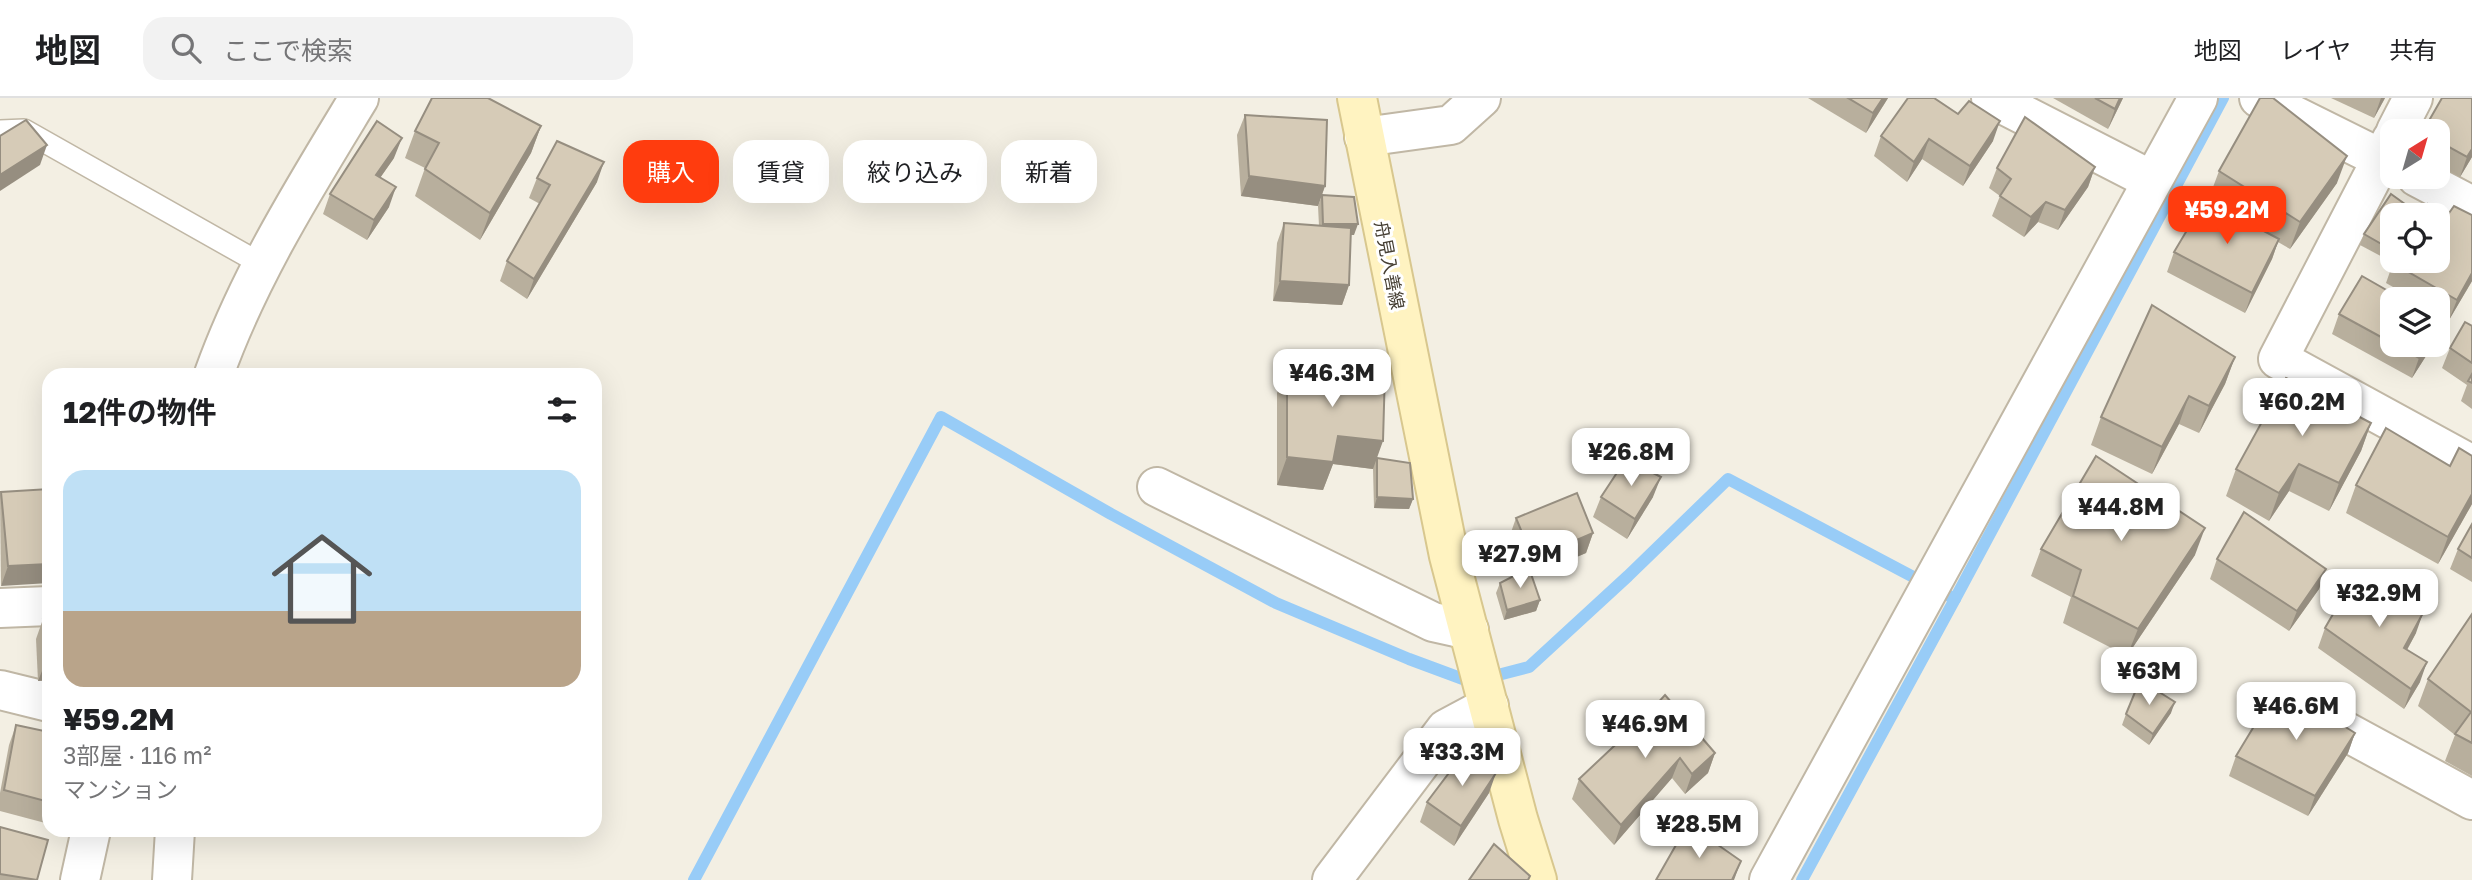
<!DOCTYPE html>
<html lang="ja">
<head>
<meta charset="utf-8">
<style>
  :root { --surface:#fff; --page:#f2f2f2; --text:#202124; --muted:#757577; --line:#e0e0e0; --accent:#ff3c0e }
  body { margin:0; font-family:"Golos Text","Noto Sans JP",sans-serif; background:var(--page); color:var(--text); height:100vh; display:flex; flex-direction:column; font-size:26px; white-space:nowrap }
  * { box-sizing:border-box; margin:0 }
  p { font-size:23px; color:var(--muted) }
  .icon { flex:none; width:38px; height:38px; fill:none; stroke:currentColor; stroke-width:2; stroke-linecap:round; stroke-linejoin:round }
  .map { position:relative; flex:1; overflow:hidden }
  .side { position:absolute; left:42px; top:270px; width:560px; height:469px; display:flex; flex-direction:column; background:var(--surface); border-radius:21px; box-shadow:0 7px 28px #0002 }
  .side>* { flex:none }
  .hud { position:absolute; left:623px; top:42px; width:665px; height:63px; display:flex; gap:14px }
  .needle { width:46px; rotate:37deg }
  .controls { position:absolute; left:2380px; top:21px; display:grid; gap:14px }
  .controls a { display:grid; place-items:center; width:70px; height:70px; border-radius:14px; background:var(--surface); box-shadow:0 7px 28px #0002; font-size:35px }
  .price { position:absolute; translate:-50% -60px; padding:0 16px; border-radius:14px; background:#fff; color:#222; font-size:23px; line-height:46px; filter:drop-shadow(0 2px 4px #0008) }
  .price::after { content:''; position:absolute; left:50%; top:42px; width:21px; height:16px; margin-left:-10px; background:inherit; clip-path:polygon(0 0,100% 0,50% 100%) }
  .price.active { background:var(--accent); color:#fff }
  ul { padding:0; list-style:none }
  li { display:grid; align-content:center; gap:14px; height:371px; padding:0 21px }
  li+li { border-top:2px solid var(--line) }
  li span { display:grid; place-items:center; height:217px; border-radius:21px; color:#555 }
  li>.icon { margin-inline-start:auto }
  span .icon { width:126px; height:126px; fill:#fffc; stroke-width:1 }
  li b { font-size:30px }
  h2 { display:flex; justify-content:space-between; align-items:center; height:84px; padding:0 21px; font-size:30px }
  .tag { padding:0 24px; border-radius:21px; background:var(--surface); box-shadow:0 7px 28px #0002; font-size:24px; line-height:63px }
  .tag.active { background:var(--accent); color:#fff }
  header { display:flex; align-items:center; gap:42px; box-sizing:border-box; height:98px; padding:0 35px; background:var(--surface); border-bottom:2px solid var(--line) }
  header strong { font-size:33px }
  nav { display:flex; gap:38px; margin-inline-start:auto; font-size:24px }
  .search { width:490px; height:63px; background:var(--page); display:flex; align-items:center; gap:18px; box-sizing:border-box; padding:0 24px; border-radius:21px; color:var(--muted); font-size:26px }
  .map>svg:first-child { display:block }
  .lines { fill:none; stroke-linecap:round; stroke-linejoin:round }
  .stream { stroke:#98ccf7; stroke-width:12 }
  .service-casing { stroke:#c0b7a5; stroke-width:24 }
  .minor-casing { stroke:#c0b7a5; stroke-width:42 }
  .secondary-casing { stroke:#d8c78e; stroke-width:42 }
  .service { stroke:#fff; stroke-width:21 }
  .minor { stroke:#fff; stroke-width:38 }
  .secondary { stroke:#fff3c1; stroke-width:38 }
  .wall { fill:#b8af9d }
  .shaded-wall { fill:#968e80 }
  .building { fill:#d6cbb7; stroke:#968e80; stroke-width:2 }
  .labels { text-anchor:middle; dominant-baseline:central; stroke-width:6; stroke-linejoin:round; paint-order:stroke }
  .street-label { font-size:18px; fill:#463f33; stroke:#fff }
</style>
</head>
<body>
<header>
<strong>地図</strong>
<div class="search"><svg class="icon" aria-label="search" viewBox="0 0 24 24"><circle cx="10" cy="10" r="6"/><path d="M15 15l6 6"/></svg>ここで検索</div>
<nav><a>地図</a><a>レイヤ</a><a>共有</a></nav>
</header>
<div class="map">
<svg width="2472" height="782" viewBox="0 0 2472 782">
  <rect width="100%" height="100%" fill="#f3efe3"/>
  <g class="lines">
    <g class="stream">
      <path d="M694,782L941,319L1111,416L1276,505L1409,561L1471,584L1529,569L1628,478L1728,381L1955,501L2223,0"/>
      <path d="M1802,782L1955,501"/>
    </g>
    <g class="service-casing">
      <path id="service" d="M0,33L24,32L263,167"/>
    </g>
    <g class="minor-casing">
      <g id="minor">
        <path d="M1991,0L2151,82"/>
        <path d="M2259,0L2392,66"/>
        <path d="M2396,33L2413,0"/>
        <path d="M1364,39L1451,27L1481,0"/>
        <path d="M2392,41L2278,261L2472,367"/>
        <path d="M2417,79L2472,108"/>
        <path d="M214,276C249,178 305,89 359,0"/>
        <path d="M1157,389L1433,524L1469,532"/>
        <path d="M0,510L49,508"/>
        <path d="M0,592L49,604"/>
        <path d="M2308,613L2472,702"/>
        <path d="M80,782L91,732"/>
        <path d="M172,782L175,732"/>
        <path d="M1332,782L1446,631L1489,608"/>
        <path d="M1769,782L2198,0"/>
      </g>
    </g>
    <g class="secondary-casing">
      <path id="secondary" d="M1357,0L1449,458L1518,721L1537,782"/>
    </g>
    <use href="#service" class="service"/>
    <use href="#minor" class="minor"/>
    <use href="#secondary" class="secondary"/>
  </g>
  <g class="wall">
    <path d="M1808,0H1888L1866,35Z"/>
    <path d="M2053,0H2123L2108,31Z"/>
    <path d="M2331,0H2385L2374,20Z"/>
    <path d="M1245,17L1325,88L1318,108L1241,98L1237,37Z"/>
    <path d="M541,28L531,55L480,142L415,98L425,70L405,60L415,33Z"/>
    <path d="M2438,33L2472,59L2460,79L2438,67Z"/>
    <path d="M1881,38L1993,43L1963,88L1922,61L1907,84L1874,58Z"/>
    <path d="M394,60L380,80L389,109L367,142L323,116L330,96Z"/>
    <path d="M2095,69L2088,89L2058,132L2038,124L2024,139L1992,118L2000,98L1989,90L1997,70Z"/>
    <path d="M2219,73L2337,85L2290,151L2278,144L2272,161L2245,215L2167,174L2174,154L2240,120L2209,100Z"/>
    <path d="M537,80L597,84L527,201L500,183L507,163L540,106L529,100Z"/>
    <path d="M1322,97L1354,137H1351L1349,187L1342,207L1273,203L1277,145L1284,125L1319,128L1318,108Z"/>
    <path d="M2392,117V159L2390,163L2360,147L2364,136Z"/>
    <path d="M2447,118L2472,183L2449,222L2438,215V201H2414L2386,185L2393,165Z"/>
    <path d="M2392,201V247H2433L2412,280L2332,236L2339,216Z"/>
    <path d="M2472,228V311L2461,303L2467,287L2442,270L2450,250Z"/>
    <path d="M2235,259L2225,286L2199,335L2179,326L2152,376L2091,347L2101,319Z"/>
    <path d="M1287,267L1377,360L1413,401L1409,411L1374,410L1373,371L1333,366L1323,392L1277,387V295Z"/>
    <path d="M2371,325L2361,353L2329,413L2289,393L2269,423L2226,398L2236,371Z"/>
    <path d="M2356,387L2472,406L2438,466L2346,415Z"/>
    <path d="M49,391L1,488L0,397L1,394Z"/>
    <path d="M1601,399H1653L1627,441L1593,419Z"/>
    <path d="M1516,420L1593,435L1586,455L1532,478L1540,502L1536,513L1504,522L1496,495L1500,485L1523,473L1509,440Z"/>
    <path d="M2472,426V484L2450,471L2458,451Z"/>
    <path d="M2041,451L2195,457L2127,558L2063,525L2071,499L2031,478Z"/>
    <path d="M2217,461L2326,471L2319,491L2289,533L2210,481Z"/>
    <path d="M2472,516V678L2445,663L2455,637L2418,608L2428,581Z"/>
    <path d="M43,521H49V582L38,583L36,541Z"/>
    <path d="M2325,530L2416,535L2407,552L2420,584L2404,611L2318,550Z"/>
    <path d="M2171,615L2149,647L2122,627L2126,616Z"/>
    <path d="M1645,619L1715,655L1708,675L1685,696L1672,680L1614,747L1572,701L1579,681Z"/>
    <path d="M16,627L49,634V726L0,713V695L9,647Z"/>
    <path d="M2355,635L2348,655L2308,718L2229,678L2236,658Z"/>
    <path d="M1489,695L1454,748L1420,724L1427,704Z"/>
    <path d="M0,729L37,782H0Z"/>
  </g>
  <g class="shaded-wall">
    <path d="M1883,0H1888L1866,35L1873,15Z"/>
    <path d="M2120,0H2123L2108,31L2115,11Z"/>
    <path d="M2381,0H2385L2374,20Z"/>
    <path d="M2000,23L1993,43L1963,88L1970,68Z"/>
    <path d="M541,28L531,55L480,142L490,115Z"/>
    <path d="M402,40L394,60L368,97L376,77Z"/>
    <path d="M1929,41L1922,61L1907,84L1914,64Z"/>
    <path d="M47,47L40,67L0,93V77Z"/>
    <path d="M2472,51V59L2460,79L2467,59Z"/>
    <path d="M2347,58L2337,85L2290,151L2300,124Z"/>
    <path d="M604,64L597,84L527,201L534,181Z"/>
    <path d="M2095,69L2088,89L2058,132L2065,112Z"/>
    <path d="M1249,78L1325,88L1318,108L1241,98Z"/>
    <path d="M396,89L389,109L367,142L374,122Z"/>
    <path d="M2046,104L2038,124L2024,139L2031,119Z"/>
    <path d="M1323,126H1358L1354,137L1319,136Z"/>
    <path d="M2279,141L2272,161L2245,215L2252,195Z"/>
    <path d="M2472,175V183L2449,222L2457,202Z"/>
    <path d="M1280,183L1349,187L1342,207L1273,203Z"/>
    <path d="M2427,247H2433L2412,280L2419,260Z"/>
    <path d="M2235,259L2225,286L2199,335L2209,308Z"/>
    <path d="M2189,298L2179,326L2152,376L2162,349Z"/>
    <path d="M2371,325L2361,353L2329,413L2339,385Z"/>
    <path d="M1338,338L1383,343L1373,371L1333,366L1323,392L1277,387L1287,359Z"/>
    <path d="M2299,366L2289,393L2269,423L2279,395Z"/>
    <path d="M1661,379L1653,399L1627,441L1635,421Z"/>
    <path d="M2472,396V406L2438,466L2448,439Z"/>
    <path d="M1377,399L1413,401L1409,411L1374,410Z"/>
    <path d="M2205,430L2195,457L2127,558L2138,531Z"/>
    <path d="M1593,435L1586,455L1525,481L1533,461Z"/>
    <path d="M49,466V485L1,488L8,468Z"/>
    <path d="M2326,471L2319,491L2289,533L2297,513Z"/>
    <path d="M1540,502L1536,513L1504,522L1507,512Z"/>
    <path d="M2423,515L2416,535L2397,570L2404,550Z"/>
    <path d="M46,563H49V582L38,583Z"/>
    <path d="M2427,564L2420,584L2404,611L2411,591Z"/>
    <path d="M2175,604L2171,615L2149,647L2153,636Z"/>
    <path d="M2355,635L2348,655L2308,718L2315,698Z"/>
    <path d="M1715,655L1708,675L1685,696L1692,676Z"/>
    <path d="M1680,660L1672,680L1614,747L1621,727Z"/>
    <path d="M1496,675L1489,695L1454,748L1461,728Z"/>
    <path d="M1741,763L1734,782H1732Z"/>
  </g>
  <g class="building">
    <path d="M432,0H488L541,28L490,115L425,71L439,45L415,33Z"/>
    <path d="M1848,0H1883L1873,15Z"/>
    <path d="M1908,0H1934L1958,16L1969,3L2000,23L1970,68L1929,41L1914,64L1881,38Z"/>
    <path d="M2095,0H2120L2115,11Z"/>
    <path d="M2260,0H2273L2347,58L2300,124L2219,73Z"/>
    <path d="M2442,0H2472V51L2467,59L2438,43V33H2423Z"/>
    <path d="M1245,17L1327,22L1325,88L1249,78Z"/>
    <path d="M2025,19L2095,69L2065,112L2046,104L2031,119L2000,98L2011,81L1997,70Z"/>
    <path d="M26,22L47,47L0,77V38Z"/>
    <path d="M377,23L402,40L376,77L396,89L374,122L330,96Z"/>
    <path d="M557,43L604,64L534,181L507,163L550,87L537,80Z"/>
    <path d="M2391,96L2416,114L2414,117H2392V152L2364,136Z"/>
    <path d="M1322,97L1354,99L1358,126H1323Z"/>
    <path d="M2205,102L2279,141L2252,195L2174,154Z"/>
    <path d="M2428,106L2447,118L2454,108L2472,117V175L2457,202L2393,165L2394,163H2438V117H2421Z"/>
    <path d="M1284,125L1351,130L1349,187L1280,183Z"/>
    <path d="M2362,178L2402,201H2392V245L2339,216Z"/>
    <path d="M2152,207L2235,259L2209,308L2189,298L2162,349L2101,319Z"/>
    <path d="M2465,224L2472,228V265L2450,250Z"/>
    <path d="M2395,247H2427L2419,260Z"/>
    <path d="M1287,267L1385,273L1383,343L1338,338L1333,364L1287,359Z"/>
    <path d="M2472,276V285L2468,283Z"/>
    <path d="M2286,280L2371,325L2339,385L2299,366L2279,395L2236,371Z"/>
    <path d="M2386,330L2450,368L2459,350L2472,358V396L2448,439L2356,387Z"/>
    <path d="M2096,358L2205,430L2138,531L2073,498L2081,472L2041,451Z"/>
    <path d="M1377,360L1410,365L1413,401L1377,399Z"/>
    <path d="M1626,361L1661,379L1635,421L1601,399Z"/>
    <path d="M49,391V466L8,468L1,394Z"/>
    <path d="M1577,395L1593,435L1533,461L1516,420Z"/>
    <path d="M2244,414L2326,471L2297,513L2217,461Z"/>
    <path d="M2472,426V460L2458,451Z"/>
    <path d="M1529,470L1540,502L1507,512L1500,485Z"/>
    <path d="M2355,478L2423,515L2404,550L2427,564L2411,591L2325,530Z"/>
    <path d="M2472,516V645L2455,636L2471,614L2428,581Z"/>
    <path d="M43,521H49V563H46Z"/>
    <path d="M2140,582L2175,604L2153,636L2126,616Z"/>
    <path d="M2279,587L2355,635L2315,698L2236,658Z"/>
    <path d="M1665,597L1715,655L1692,676L1680,660L1621,727L1579,681L1645,619Z"/>
    <path d="M16,627L49,634V704L4,692Z"/>
    <path d="M1467,651L1496,675L1461,728L1427,704Z"/>
    <path d="M1688,726L1741,763L1732,782H1656Z"/>
    <path d="M0,729L48,742L37,782L0,776Z"/>
    <path d="M1494,746L1530,778L1528,782H1469Z"/>
  </g>
  <g class="labels">
    <g class="street-label">
      <text transform="translate(1390 167) rotate(79)">舟見入善線</text>
    </g>
  </g>
</svg>
<div class="controls">
<a><svg class="needle" viewBox="-14 -14 28 28"><path d="M0-13l5 13h-10z" fill="#e53935"/><path d="M0 13l5-13h-10z" fill="#757577"/></svg></a>
<a><svg class="icon" aria-label="locate" viewBox="0 0 24 24"><circle cx="12" cy="12" r="6"/><path d="M12 2v4M12 18v4M2 12h4M18 12h4"/></svg></a>
<a><svg class="icon" aria-label="layers" viewBox="0 0 24 24"><path d="M12 4l9 5-9 5-9-5zM3 14l9 5 9-5"/></svg></a>
</div>
<b class="price active" style="left:2227px;top:148px">¥59.2M</b>
<b class="price" style="left:1332px;top:311px">¥46.3M</b>
<b class="price" style="left:2302px;top:340px">¥60.2M</b>
<b class="price" style="left:1631px;top:390px">¥26.8M</b>
<b class="price" style="left:2121px;top:445px">¥44.8M</b>
<b class="price" style="left:1520px;top:492px">¥27.9M</b>
<b class="price" style="left:2379px;top:531px">¥32.9M</b>
<b class="price" style="left:2149px;top:609px">¥63M</b>
<b class="price" style="left:2296px;top:644px">¥46.6M</b>
<b class="price" style="left:1645px;top:662px">¥46.9M</b>
<b class="price" style="left:1462px;top:690px">¥33.3M</b>
<b class="price" style="left:1699px;top:762px">¥28.5M</b>
<div class="hud">
<a class="tag active">購入</a>
<a class="tag">賃貸</a>
<a class="tag">絞り込み</a>
<a class="tag">新着</a>
</div>
<section class="side">
<h2>12件の物件<svg class="icon" aria-label="filters" viewBox="0 0 24 24"><path d="M4 7h16M4 17h16"/><circle cx="9" cy="7" r="2"/><circle cx="15" cy="17" r="2"/></svg></h2>
<ul>
<li><span style="background:linear-gradient(#bfe0f5 65%,#b9a48a 0)"><svg class="icon" aria-label="home" viewBox="0 0 24 24"><path d="M3 11l9-7 9 7M6 9v11h12V9"/></svg></span><div><b>¥59.2M</b><p>3部屋 · 116 m²</p><p>マンション</p></div></li>
</ul>
</section>
</div>
</body>
</html>
